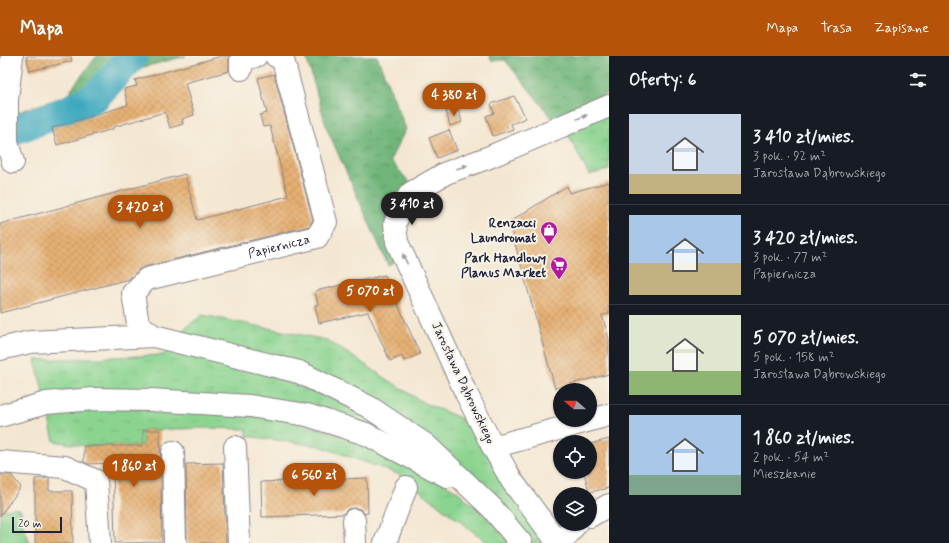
<!DOCTYPE html>
<html lang="pl">
<head>
<meta charset="utf-8">
<style>
  :root { --surface:#171b24; --page:#20242c; --text:#f1f3f6; --muted:#9ea1a6; --line:#363941; --accent:#b45309 }
  body { margin:0; font-family:Mynerve,sans-serif; background:var(--page); color:var(--text); height:100vh; display:flex; flex-direction:column; font-size:15px; white-space:nowrap }
  * { box-sizing:border-box; margin:0 }
  p { font-size:13px; color:var(--muted) }
  .icon { flex:none; width:22px; height:22px; fill:none; stroke:currentColor; stroke-width:2; stroke-linecap:round; stroke-linejoin:round }
  .map { position:relative; flex:1; overflow:hidden }
  .sheet { display:flex; flex-direction:column; background:var(--surface); width:340px }
  .sheet>* { flex:none }
  .needle { width:26px; rotate:290deg }
  .fabs { position:absolute; left:553px; top:327px; display:grid; gap:8px }
  .fabs a { display:grid; place-items:center; width:44px; height:44px; border-radius:50%; background:var(--surface); box-shadow:0 1px 3px #0004; font-size:20px }
  .scale { position:absolute; left:12px; bottom:10px; width:50px; box-sizing:border-box; padding-left:4px; border:2px solid #22223b; border-top:0; font-size:11px; line-height:14px; white-space:nowrap; color:#22223b; -webkit-text-stroke:3px #f7f3e8; paint-order:stroke }
  .price { position:absolute; translate:-50% -34px; padding:0 9px; border-radius:14px; background:var(--accent); color:#fff; font-size:13px; line-height:26px; filter:drop-shadow(0 1px 2px #0008) }
  .price::after { content:''; position:absolute; left:50%; top:24px; width:12px; height:9px; margin-left:-6px; background:inherit; clip-path:polygon(0 0,100% 0,50% 100%) }
  .price.selected { background:#222; color:#fff }
  ul { padding:0; list-style:none }
  li { display:flex; align-items:center; gap:12px; height:100px; padding:0 20px }
  li+li { border-top:1px solid var(--line) }
  li span { display:grid; place-items:center; flex:none; width:112px; height:80px; border-radius:0px; color:#555 }
  li>.icon { margin-inline-start:auto }
  span .icon { width:48px; height:48px; fill:#fffc; stroke-width:1 }
  li b { font-size:17px }
  h2 { display:flex; justify-content:space-between; align-items:center; height:48px; padding:0 20px; font-size:17px }
  header { display:flex; align-items:center; gap:24px; box-sizing:border-box; height:56px; padding:0 20px; background:var(--accent); color:#fff }
  header strong { font-size:19px }
  nav { display:flex; gap:22px; margin-inline-start:auto; font-size:14px }
  main { display:flex; flex:1; min-height:0 }
  .map>svg:first-child { display:block }
  .grass { fill:url(#grass-tufts); stroke:#567b66 }
  .forest { fill:url(#forest-crowns); stroke:#496c5a }
  .lines { fill:none; stroke-linecap:round; stroke-linejoin:round }
  .river { stroke:#3ea9be; stroke-width:30 }
  .building { fill:url(#building-cross-hatch) }
  .minor-casing { stroke:#8b8486; stroke-width:24 }
  .minor { stroke:#fff; stroke-width:22 }
  .oneway { fill:#9c9ca7 }
  .labels { text-anchor:middle; dominant-baseline:central; stroke-width:4; stroke-linejoin:round; paint-order:stroke }
  .poi-label { font-size:13px; font-weight:bold; fill:#22223b; stroke:#f7f3e8; text-anchor:end }
  .street-label { font-size:13px; fill:#22223b; stroke:#f7f3e8 }
</style>
</head>
<body>
<header>
<strong>Mapa</strong>
<nav><a>Mapa</a><a>Trasa</a><a>Zapisane</a></nav>
</header>
<main>
<div class="map">
<svg width="609" height="487" viewBox="0 0 609 487">
  <defs>
    <pattern id="grass-tufts" width="24" height="20" patternUnits="userSpaceOnUse"><rect width="24" height="20" fill="#8bd490"/><path d="M3 7l-1-3M5 7V3M7 7l1-3M15 17l-1-3M17 17v-4M19 17l1-3" fill="none" stroke="#78b67d"/></pattern>
    <pattern id="forest-crowns" width="20" height="18" patternUnits="userSpaceOnUse"><rect width="20" height="18" fill="#70b67a"/><path d="M2 6a3 3 0 1 1 6 0M12 15a3 3 0 1 1 6 0" fill="none" stroke="#5c9465"/></pattern>
    <pattern id="building-cross-hatch" width="8" height="8" patternUnits="userSpaceOnUse"><rect width="8" height="8" fill="#e6b073"/><path d="M0 0l8 8M0 8l8-8" fill="none" stroke="#c59764"/></pattern>
  </defs>
  <rect width="100%" height="100%" fill="#f7f3e8"/>
  <filter id="ink" filterUnits="userSpaceOnUse"><feTurbulence type="fractalNoise" baseFrequency=".025" numOctaves="2"/><feDisplacementMap in="SourceGraphic" scale="8" xChannelSelector="R" yChannelSelector="G"/><feConvolveMatrix kernelMatrix="1 2 1 2 8 2 1 2 1" color-interpolation-filters="sRGB"/></filter>
  <filter id="wash" filterUnits="userSpaceOnUse"><feTurbulence type="fractalNoise" baseFrequency=".012" numOctaves="4" result="noise"/><feDisplacementMap in="SourceGraphic" scale="16" xChannelSelector="R" yChannelSelector="G"/><feGaussianBlur stdDeviation="0.9" result="paint"/><feColorMatrix in="noise" values="0 0 0 0 0 0 0 0 0 0 0 0 0 0 0 0 0 1.4 0 .05"/><feComposite in="paint" operator="in"/></filter>
  <g filter="url(#wash)">
    <rect width="100%" height="100%" fill="#f4e7d2"/>
    <g class="grass">
      <path d="M609,57V114L589,119L567,76Z"/>
      <path d="M202,259L327,284L424,347L470,366L549,487H530L410,367L178,278Z"/>
      <path d="M168,293L247,312L336,344L371,363L437,408L356,366L45,343L35,304L164,299Z"/>
      <path d="M96,350L281,362L345,380L414,409L457,435L489,463L510,487H488L398,418L319,390L247,380V373L206,372L143,374V390H84L54,385L47,354Z"/>
      <path d="M15,452L21,454L22,467L30,487H0V455Z"/>
    </g>
    <g class="forest">
      <path d="M97,0H186L136,13L106,51L16,81L15,57L71,38V33Z"/>
      <path d="M306,0H377L406,73L390,104L411,128L391,145L388,160L394,206L388,209L327,73Z"/>
      <path d="M489,0H609V37L553,63L505,4L492,5Z"/>
    </g>
    <g class="lines">
      <path class="river" d="M0,79L66,55L95,41L133,0"/>
    </g>
    <g id="blocks">
      <g class="building">
        <path d="M26,0H71L72,5L30,15Z"/>
        <path d="M222,0H229V15L185,27L194,59L182,63L183,68L170,72L165,56L113,71V73L57,89L52,72L128,49L124,33L137,30L135,24Z"/>
        <path d="M274,18L313,164L309,170L144,211L138,214L129,223L0,257V168L185,118L197,164L288,140L270,70L263,71L260,59L267,57L258,22Z"/>
        <path d="M514,40L526,62L511,68L513,73L493,80L486,60L494,57L491,48Z"/>
        <path d="M458,52L462,66L450,70L446,55Z"/>
        <path d="M449,74L457,94L437,102L429,82Z"/>
        <path d="M609,126V258L602,259L609,283V318L555,332L509,166L567,130L569,137Z"/>
        <path d="M385,219L420,298L404,305L402,300L390,305L368,256L319,267L315,249L318,248L315,235Z"/>
        <path d="M143,374H160L162,486L115,487L113,407L88,408L84,406V390H143Z"/>
        <path d="M609,383V432L589,436L584,416H590V388Z"/>
        <path d="M223,407L226,487H187L186,408Z"/>
        <path d="M0,419H11L21,431L0,460Z"/>
        <path d="M49,422V435H72L73,487H35V423Z"/>
        <path d="M367,422L368,457L365,458L360,453L354,452L348,453L343,458L262,461L261,426Z"/>
      </g>
    </g>
  </g>
  <g filter="url(#ink)">
    <use href="#blocks" fill-opacity="0" stroke="#8b8486" stroke-width="1"/>
    <g class="lines">
      <g class="minor-casing">
        <g id="minor">
          <path d="M12,0L7,43V86L13,106"/>
          <path d="M241,13V4L256,0"/>
          <path id="s1" d="M154,280L138,268L133,237L147,223L317,181L326,166L283,4L276,0"/>
          <path d="M0,293L30,286L154,280L299,316L369,351L426,389L492,452L521,487"/>
          <path d="M0,360L46,347L94,343L151,344L250,350L307,359L366,378L447,420"/>
          <path d="M235,391L239,487"/>
          <path d="M493,391L609,359"/>
          <path d="M173,396L175,487"/>
          <path d="M0,406L65,411L96,425L100,487"/>
          <path d="M590,460L609,449"/>
          <path d="M354,464L355,487"/>
          <path d="M385,487L406,431"/>
          <path d="M558,487L512,425L493,391L466,337L397,186L395,168L401,151L411,137L446,117L487,102L609,50"/>
          <path d="M561,487L576,468"/>
        </g>
      </g>
      <use href="#minor" class="minor"/>
    </g>
    <defs><path id="oneway-solid" d="M-6-.8H1V-3.2L6.5 0L1 3.2V.8H-6Z"/></defs>
    <g class="oneway">
      <use href="#oneway-solid" transform="translate(582 61) rotate(-23)"/>
      <use href="#oneway-solid" transform="translate(462 111) rotate(-20)"/>
      <use href="#oneway-solid" transform="translate(405 203) rotate(-115)"/>
    </g>
  </g>
  <defs>
    <g id="shop-pin" transform="scale(0.9)"><path d="M0 17L-7.5 6A9.5 9.5 0 1 1 7.5 6Z" fill="#b5179e" stroke="#f7f3e8"/><path d="M-5-2.5h2.3a2.7 3.5 0 0 1 5.4 0H5L5.5 6h-11ZM-1.5-2.5h3a1.5 2.3 0 0 0-3 0Z" fill="#fff"/></g>
    <g id="supermarket-pin" transform="scale(0.9)"><path d="M0 17L-7.5 6A9.5 9.5 0 1 1 7.5 6Z" fill="#b5179e" stroke="#f7f3e8"/><path d="M-6-5.5h2.5l.6 2H6L4.5 2H-2.5L-4.4-4H-6ZM-1.5 3.2a1.3 1.3 0 1 0 .1 0ZM3 3.2a1.3 1.3 0 1 0 .1 0Z" fill="#fff"/></g>
  </defs>
  <g fill-rule="evenodd">
    <use href="#shop-pin" x="549" y="174"/>
    <use href="#supermarket-pin" x="559" y="209"/>
  </g>
  <g class="labels">
    <g class="poi-label">
      <text x="536" y="167">Renzacci<tspan x="536" dy="15">Laundromat</tspan></text>
      <text x="546" y="202">Park Handlowy<tspan x="546" dy="15">Planus Market</tspan></text>
    </g>
    <g class="street-label">
      <text stroke="none"><textPath href="#s1" startOffset="207">Papiernicza</textPath></text>
      <text transform="translate(463 327) rotate(65)">Jarosława Dąbrowskiego</text>
    </g>
  </g>
</svg>
<div class="fabs">
<a><svg class="needle" viewBox="-14 -14 28 28"><path d="M0-13l5 13h-10z" fill="#e53935"/><path d="M0 13l5-13h-10z" fill="#9ea1a6"/></svg></a>
<a><svg class="icon" aria-label="locate" viewBox="0 0 24 24"><circle cx="12" cy="12" r="6"/><path d="M12 2v4M12 18v4M2 12h4M18 12h4"/></svg></a>
<a><svg class="icon" aria-label="layers" viewBox="0 0 24 24"><path d="M12 4l9 5-9 5-9-5zM3 14l9 5 9-5"/></svg></a>
</div>
<div class="scale">20 m</div>
<b class="price" style="left:454px;top:61px">4 380 zł</b>
<b class="price selected" style="left:412px;top:170px">3 410 zł</b>
<b class="price" style="left:140px;top:173px">3 420 zł</b>
<b class="price" style="left:370px;top:257px">5 070 zł</b>
<b class="price" style="left:134px;top:432px">1 860 zł</b>
<b class="price" style="left:314px;top:441px">6 560 zł</b>
</div>
<section class="sheet">
<h2>Oferty: 6<svg class="icon" aria-label="filters" viewBox="0 0 24 24"><path d="M4 7h16M4 17h16"/><circle cx="9" cy="7" r="2"/><circle cx="15" cy="17" r="2"/></svg></h2>
<ul>
<li><span style="background:linear-gradient(#c9d6e8 75%,#c2b280 0)"><svg class="icon" aria-label="home" viewBox="0 0 24 24"><path d="M3 11l9-7 9 7M6 9v11h12V9"/></svg></span><div><b>3 410 zł/mies.</b><p>3 pok. · 92 m²</p><p>Jarosława Dąbrowskiego</p></div></li>
<li><span style="background:linear-gradient(#a9c7e8 60%,#c2b280 0)"><svg class="icon" aria-label="home" viewBox="0 0 24 24"><path d="M3 11l9-7 9 7M6 9v11h12V9"/></svg></span><div><b>3 420 zł/mies.</b><p>3 pok. · 77 m²</p><p>Papiernicza</p></div></li>
<li><span style="background:linear-gradient(#dfe7d0 70%,#8fb573 0)"><svg class="icon" aria-label="home" viewBox="0 0 24 24"><path d="M3 11l9-7 9 7M6 9v11h12V9"/></svg></span><div><b>5 070 zł/mies.</b><p>5 pok. · 158 m²</p><p>Jarosława Dąbrowskiego</p></div></li>
<li><span style="background:linear-gradient(#a9c7e8 75%,#7fa58c 0)"><svg class="icon" aria-label="home" viewBox="0 0 24 24"><path d="M3 11l9-7 9 7M6 9v11h12V9"/></svg></span><div><b>1 860 zł/mies.</b><p>2 pok. · 54 m²</p><p>Mieszkanie</p></div></li>
</ul>
</section>
</main>
</body>
</html>
